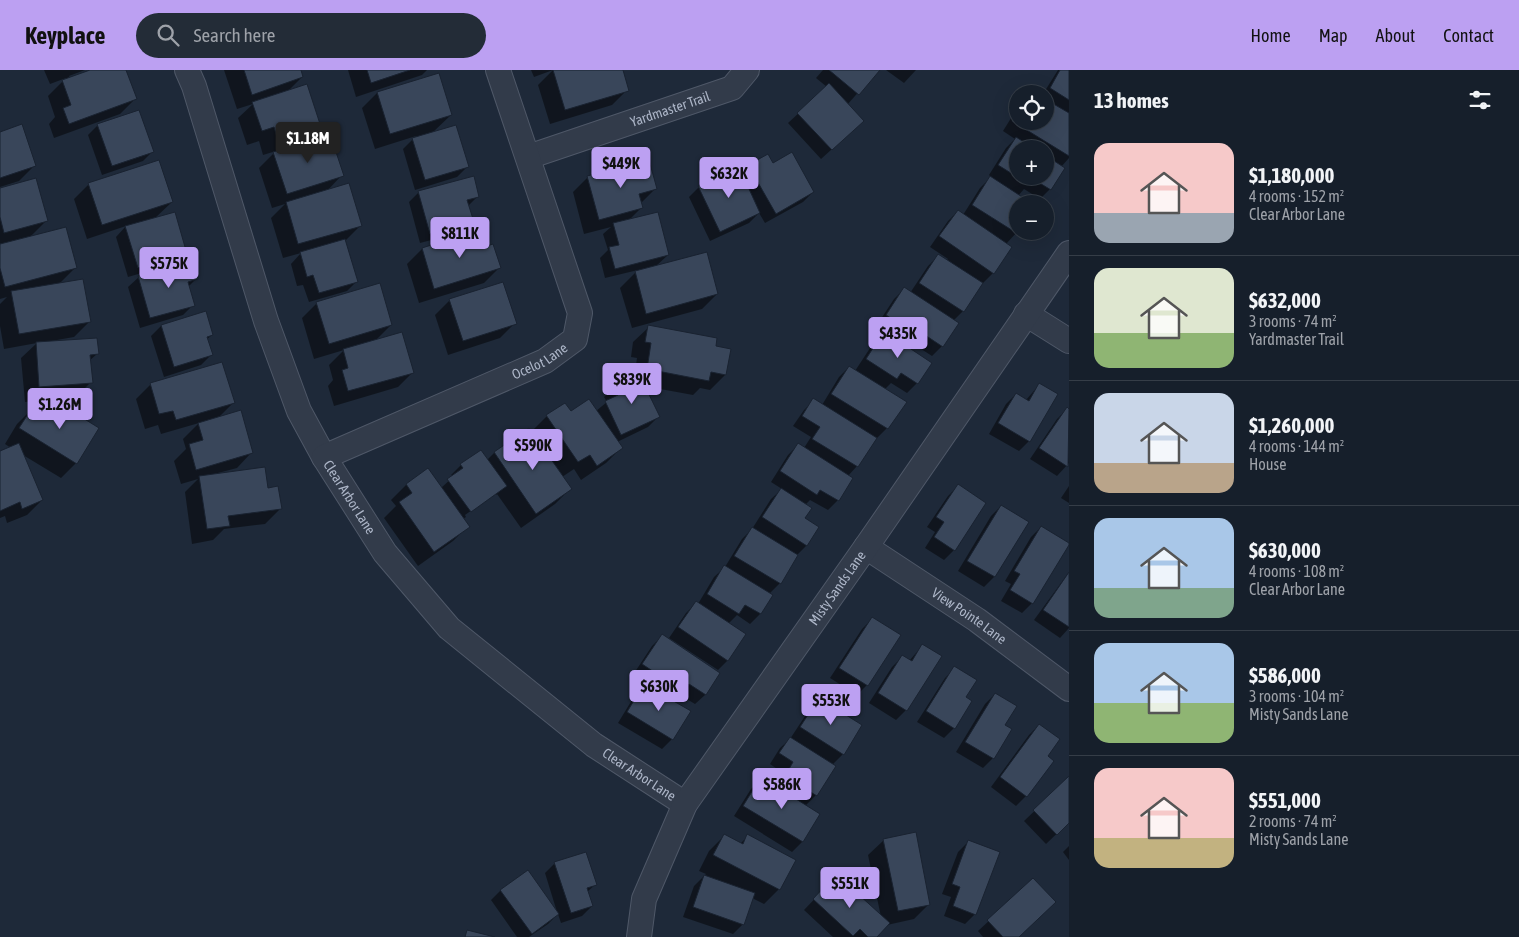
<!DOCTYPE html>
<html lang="en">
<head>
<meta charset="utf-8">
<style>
  :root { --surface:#161f2b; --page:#232c37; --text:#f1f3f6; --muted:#9ea2a9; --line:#353d47; --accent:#bca0f2 }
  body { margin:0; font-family:"Asap Condensed",sans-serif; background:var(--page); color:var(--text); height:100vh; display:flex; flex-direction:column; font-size:19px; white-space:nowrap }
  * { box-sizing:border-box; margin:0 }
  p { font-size:16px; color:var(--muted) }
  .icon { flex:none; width:28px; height:28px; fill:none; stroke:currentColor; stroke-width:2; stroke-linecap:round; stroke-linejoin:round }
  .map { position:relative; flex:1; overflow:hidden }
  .drawer { display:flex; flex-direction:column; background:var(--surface); width:450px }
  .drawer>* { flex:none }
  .buttons { position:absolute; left:1009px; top:15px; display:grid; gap:10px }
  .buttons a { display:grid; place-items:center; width:45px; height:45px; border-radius:50%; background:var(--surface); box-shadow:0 5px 20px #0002,0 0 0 1px var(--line); font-size:25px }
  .price { position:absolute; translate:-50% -42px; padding:0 11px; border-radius:5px; background:var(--accent); color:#111; font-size:16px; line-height:32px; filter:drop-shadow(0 1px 2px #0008) }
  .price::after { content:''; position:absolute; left:50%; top:30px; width:15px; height:11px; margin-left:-8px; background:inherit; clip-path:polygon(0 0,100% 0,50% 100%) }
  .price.current { background:#222; color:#fff }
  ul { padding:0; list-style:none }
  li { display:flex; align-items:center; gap:15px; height:125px; padding:0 25px }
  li+li { border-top:1px solid var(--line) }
  li span { display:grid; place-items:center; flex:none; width:140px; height:100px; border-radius:15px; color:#555 }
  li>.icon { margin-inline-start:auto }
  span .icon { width:60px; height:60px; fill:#fffc; stroke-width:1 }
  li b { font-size:21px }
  h2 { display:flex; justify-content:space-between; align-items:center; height:60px; padding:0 25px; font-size:21px }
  header { display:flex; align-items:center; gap:30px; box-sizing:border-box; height:70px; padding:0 25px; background:var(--accent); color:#111 }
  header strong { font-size:24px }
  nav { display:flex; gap:28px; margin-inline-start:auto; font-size:18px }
  .search { width:350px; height:45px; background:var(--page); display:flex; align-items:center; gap:12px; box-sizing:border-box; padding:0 18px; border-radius:28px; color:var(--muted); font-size:19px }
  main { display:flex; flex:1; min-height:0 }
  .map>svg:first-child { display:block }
  .shadow { fill:#0007; fill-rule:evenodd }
  .building { fill:#39465a; stroke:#192230 }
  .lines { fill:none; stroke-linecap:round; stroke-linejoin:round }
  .street-casing { stroke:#4f5868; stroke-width:26 }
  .street { stroke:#323b4a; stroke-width:24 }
  .labels { text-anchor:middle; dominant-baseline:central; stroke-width:4; stroke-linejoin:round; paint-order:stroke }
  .street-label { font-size:14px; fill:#acb5c7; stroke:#17202e }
</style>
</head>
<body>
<header>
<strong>Keyplace</strong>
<div class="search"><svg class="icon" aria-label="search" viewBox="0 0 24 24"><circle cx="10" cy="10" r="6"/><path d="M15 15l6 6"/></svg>Search here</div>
<nav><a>Home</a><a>Map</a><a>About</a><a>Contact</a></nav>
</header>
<main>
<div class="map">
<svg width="1069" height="867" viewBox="0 0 1069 867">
  <rect width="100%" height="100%" fill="#1e2939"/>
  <g class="shadow">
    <path d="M44,0H85L69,6L70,8L94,0H125L135,29L120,44L54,68L49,54L55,47L48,26L66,8L50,14Z"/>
    <path d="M224,0H299L302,7L287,22L320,56L302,74L342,105L327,121L361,155L345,171L357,211L347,221L309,232L303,215L297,216L291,194L301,183L283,188L271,148L285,134L272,138L259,98L276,81L263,85L259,71L247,75L238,48L253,34L237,39Z"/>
    <path d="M348,0H427L422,5L356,27Z"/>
    <path d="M531,0H621L627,20L612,35L550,54L538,15L553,0L534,7Z"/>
    <path d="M823,0H878L847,35L852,61L821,89L788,53L827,17L816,8Z"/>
    <path d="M886,0H916L904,13Z"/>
    <path d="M1058,0H1069V88L1061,97L1050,119L1040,129L1024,119L1018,126V161L1006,174L993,203L983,213L963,241L953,251L942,276L932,286L915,275L910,280L917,313L907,323L891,313L884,320L887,358L877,368L857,396L848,406L852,409L838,430L828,440L810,430L805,435L803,448L818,458L806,476L796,486L780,513L769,524L771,525L760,544L750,554L737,545L728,554V590L718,600L669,568L686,543L696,533L698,534L714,507L725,497L742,469L752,459L771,429L782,419L771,412L788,385L798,375L804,378L811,367L793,356L804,340L814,330L822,335L839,307L849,297L855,301L874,272L886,261L877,255L894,229L904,219L910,223L928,196L938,186L946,191L948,189L930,177L948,151L958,141L963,145L980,118L991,107L989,105L1006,78L1015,69L1003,61L1018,37V51H1045V24H1043ZM1018,79H1045V106H1018Z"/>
    <path d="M377,23L451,45L432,63L467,97L457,107L415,120L403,79L416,66L375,79L362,38Z"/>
    <path d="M98,55L153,81L143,91L102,105L88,65Z"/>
    <path d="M0,63L34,96L19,111L0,117Z"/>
    <path d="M772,94L813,122L803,132L765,153L759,143L749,153L710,171L689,127L699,117L741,105L749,96Z"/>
    <path d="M588,107L655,119L640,134L641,138L628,151L668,185L655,197L717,224L702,239L632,258L620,218L638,200L605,208L600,188L608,180L603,164L611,157L584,164L573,122Z"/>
    <path d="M89,114L172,132L154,149L186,183L176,193L128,207L116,167L126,156L87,169L74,129Z"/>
    <path d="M0,120L46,151L30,167L75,198L59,214L89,252L74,267L57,270V272L97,284L89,291L91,312L76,327L51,330L98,358L76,393L61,408L23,385L42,430L27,445L7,453L5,446L0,448V382L11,378L5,374L17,354L32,339L36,341L47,330L25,332L21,288L37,273L4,279L0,256V234L7,227L0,229Z"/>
    <path d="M419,122L478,126L468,136L472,152L462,162L420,173L409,132Z"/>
    <path d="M486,178L499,198L484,213L419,233L407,194L422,179Z"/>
    <path d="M139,207L196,209L188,217L193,235L183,245L140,258L128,217Z"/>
    <path d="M450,230L515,253L500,268L448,285L435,245Z"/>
    <path d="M317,233L391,255L375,271L413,302L398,317L334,336L328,316L333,310L329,295L344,280L314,289L302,248Z"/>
    <path d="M161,256L212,265L206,270L211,285L201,295L164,307L151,266Z"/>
    <path d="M649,257L714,277L725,305L710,320L700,318L693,325L644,316L658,347L648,357L617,372L621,378L606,393L581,410L574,399L562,407L570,419L555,434L521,458L497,424L496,425V423L465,445L466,447L463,449L468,456L453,471L418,496L384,448L396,436L391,430L406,415L441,418L453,407L451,405L461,395L487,390L494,383L529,360L531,362L547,346L596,341L607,332L604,327L614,317L634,308L637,288L631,287L633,272Z"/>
    <path d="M151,314L233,333L218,348L252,382L237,398L218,403V405L267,419L280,439L265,454L224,459L213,470L192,474L185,422L198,409L181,414L174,391L186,379L183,369L199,353L161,364L158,355L145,359L136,329Z"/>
    <path d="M1039,315L1029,371L1019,381L989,364L1006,334L1016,324L1026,330Z"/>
    <path d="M1067,339L1069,340V393L1057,406L1030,389L1057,349Z"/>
    <path d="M958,416L954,480L944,490L925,478L935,462L927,457L948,426Z"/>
    <path d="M1069,416V433L1061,428Z"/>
    <path d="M1001,436L1027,452L994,507L984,517L958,501L991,446Z"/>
    <path d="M1041,457L1032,533L1022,543L1001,531L1011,514L1005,511L1031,467Z"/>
    <path d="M1069,502V558L1060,568L1034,550Z"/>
    <path d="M872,549L899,566L867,615L857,625L830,608L862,559Z"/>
    <path d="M662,566L718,604L705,625L695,634L680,625L672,632V669L662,679L618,653L635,625L645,615L650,618L651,616L633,605L652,576Z"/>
    <path d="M923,575L906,640L896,650L869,633L892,597L902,587L909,591Z"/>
    <path d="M955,598L965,628L954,658L944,668L917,652L945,608Z"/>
    <path d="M995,624L1004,655L993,688L983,698L956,682L985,634Z"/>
    <path d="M819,630L843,684L832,695L816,725L805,736L818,745L802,772L792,782L734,746L751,719L761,709L775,717L783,703L770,694L780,678L790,669L809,640Z"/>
    <path d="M1039,655L1046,686L1026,726L1016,736L991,717L1029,665Z"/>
    <path d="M1069,708V752L1046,774L1024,751Z"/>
    <path d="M724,766L740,774L748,766L779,819L764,834L752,828L743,854L733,864L683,847L694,816L706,804L699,801L709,781Z"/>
    <path d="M884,770L929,834L914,849L887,855L875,867H833L804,840L827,816L881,847L868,785Z"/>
    <path d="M968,772L975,844L965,854L944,846L951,827L942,824L958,782Z"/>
    <path d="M1069,776V790L1063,782Z"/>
    <path d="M555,793L596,814L587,822L592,836L582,846L561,853L558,844L548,854L529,867H517L491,830L501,820L557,842L545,803Z"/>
    <path d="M1033,810L1018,867H983L978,861Z"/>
  </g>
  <g class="building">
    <path d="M90,0H126L137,29L69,54L63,38L71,35L62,10Z"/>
    <path d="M244,0H301L303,7L252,25Z"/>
    <path d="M367,0H410L371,13Z"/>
    <path d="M553,0H623L629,21L565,40Z"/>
    <path d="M829,0H880L859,25Z"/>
    <path d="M1060,0H1069V30L1050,18Z"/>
    <path d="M439,3L452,45L390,64L377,22Z"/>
    <path d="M829,13L864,51L832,80L797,43Z"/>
    <path d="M307,14L321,57L278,71L274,57L262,61L252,32Z"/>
    <path d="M1045,29L1069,43V86L1012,51L1018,41V51H1045Z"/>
    <path d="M139,40L154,82L112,96L97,54Z"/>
    <path d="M22,54L36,96L0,108V62Z"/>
    <path d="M456,55L469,97L425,110L412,68Z"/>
    <path d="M330,64L344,106L287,124L273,82Z"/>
    <path d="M1016,67L1035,79H1018V106H1045V85L1065,98L1051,120L1033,109L1030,115L998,95Z"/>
    <path d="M792,82L814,122L776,144L748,95L768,84L773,93Z"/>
    <path d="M159,90L173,132L102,155L88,113Z"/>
    <path d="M649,90L657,119L639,124L643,138L599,150L587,106Z"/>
    <path d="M739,97L760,143L720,162L698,116Z"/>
    <path d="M474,106L479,127L467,130L474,152L430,164L418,121Z"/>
    <path d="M990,106L1033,134H1018V161H1020L1018,164L972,135Z"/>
    <path d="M36,108L48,151L4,163L0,147V118Z"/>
    <path d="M349,113L362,156L298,174L286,132Z"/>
    <path d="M958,140L1012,177L994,204L939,166Z"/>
    <path d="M175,142L187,184L138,198L125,156Z"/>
    <path d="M658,142L669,185L615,199L609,177L619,175L613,153Z"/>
    <path d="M66,157L77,198L5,217L0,198V174Z"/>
    <path d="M481,159L487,176L493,174L501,198L434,219L422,178Z"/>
    <path d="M345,169L358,212L319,223L313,205L307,207L300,182Z"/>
    <path d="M707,182L718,224L646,244L635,201Z"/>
    <path d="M938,184L983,213L964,242L919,213Z"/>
    <path d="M192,190L198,209L188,212L195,236L150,248L138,206Z"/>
    <path d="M83,209L91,252L19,264L11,221Z"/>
    <path d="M503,212L517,254L463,271L449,229Z"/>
    <path d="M380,213L392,255L329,274L316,232Z"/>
    <path d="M904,217L959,253L943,277L925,265L923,269L886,245Z"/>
    <path d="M206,241L213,265L207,267L213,285L174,297L161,255Z"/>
    <path d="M648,255L717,268L716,276L731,279L726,305L711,302L709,311L647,299L651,273L645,272Z"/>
    <path d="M884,261L932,293L918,314L901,303L897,309L866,289Z"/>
    <path d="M402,262L414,303L348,321L342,300L348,298L343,279Z"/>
    <path d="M97,268L99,284L90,285L93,313L39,317L36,272Z"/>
    <path d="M222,292L235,333L176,350L173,341L159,344L150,313Z"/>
    <path d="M849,296L907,332L888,359L831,324Z"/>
    <path d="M639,304L660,347L621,365L605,331L618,325L614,316Z"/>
    <path d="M1039,313L1058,324L1030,372L998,353L1016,323L1029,331Z"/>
    <path d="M49,327L99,358L77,394L19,358L32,338L39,342Z"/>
    <path d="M813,328L877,368L858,397L812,369L820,357L802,346Z"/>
    <path d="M589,329L623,378L597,396L590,385L578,392L546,345L565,333L571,341Z"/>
    <path d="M1067,337L1069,339L1068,397L1039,378Z"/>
    <path d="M241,340L253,383L196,400L189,374L203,370L198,353Z"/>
    <path d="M529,358L572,419L536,444L494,382Z"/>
    <path d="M19,373L43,430L22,439L20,432L0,441V381Z"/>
    <path d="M798,373L853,408L839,431L820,420L817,425L780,401Z"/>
    <path d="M481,380L507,416L471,442L447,409L463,398L460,394Z"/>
    <path d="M265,397L268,418L278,416L282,439L228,446L230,456L207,459L199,406Z"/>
    <path d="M428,398L470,457L434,482L399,432L412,423L406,414Z"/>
    <path d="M958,414L986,433L955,481L934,467L944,452L936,447Z"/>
    <path d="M781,418L812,438L805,448L819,457L807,476L762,447Z"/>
    <path d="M1001,435L1029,452L995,507L967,491Z"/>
    <path d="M1041,456L1069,473V475L1033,534L1010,520L1020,504L1014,501Z"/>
    <path d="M752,457L798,485L781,514L734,486Z"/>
    <path d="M724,495L773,525L761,544L745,535L739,544L707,524Z"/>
    <path d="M1069,502V557L1043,540Z"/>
    <path d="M696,531L746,564L728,591L678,557Z"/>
    <path d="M872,547L901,565L868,616L839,598Z"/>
    <path d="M662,564L720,603L706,625L689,614L684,622L642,594Z"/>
    <path d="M922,574L942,586L907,641L878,623L902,585L912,591Z"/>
    <path d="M954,596L977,610L966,627L972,631L955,659L926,641Z"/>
    <path d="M644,614L691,641L673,670L627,642Z"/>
    <path d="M995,623L1017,636L1005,655L1012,659L994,689L965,672Z"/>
    <path d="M819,628L862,655L844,685L800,657Z"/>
    <path d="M1039,654L1060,669L1048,686L1054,691L1027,727L1000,707Z"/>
    <path d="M790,667L836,696L817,726L785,706L793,692L779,683Z"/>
    <path d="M1069,706V753L1057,765L1033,740Z"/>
    <path d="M761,707L820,744L803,772L743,736Z"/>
    <path d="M916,762L930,835L898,841L883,769Z"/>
    <path d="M724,764L743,774L747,764L796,790L780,820L713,785Z"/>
    <path d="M968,770L1000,782L976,845L953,836L960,817L952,814Z"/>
    <path d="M586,782L597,815L587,818L593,836L571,843L554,792Z"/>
    <path d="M528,800L559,844L532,864L500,820Z"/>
    <path d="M836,804L890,853L877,867H868L860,859L853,866L813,829Z"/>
    <path d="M704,805L755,823L744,855L693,837Z"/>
    <path d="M1033,808L1056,832L1019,867H1003L987,850Z"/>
    <path d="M467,860L495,867H465Z"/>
  </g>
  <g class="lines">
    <g class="street-casing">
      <g id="street">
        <path id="s1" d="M187,0L194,16L266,251L299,341L324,387L385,483L449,558L594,675L685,734"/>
        <path id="s2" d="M528,87L732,18L747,0"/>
        <path d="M1026,244L1069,271"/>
        <path id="s3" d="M324,387L545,291L575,269L580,243L498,0"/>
        <path id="s4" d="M866,477L977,550L1069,619"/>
        <path id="s5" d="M639,867L644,829L685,734L866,477L1069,183"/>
      </g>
    </g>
    <use href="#street" class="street"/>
  </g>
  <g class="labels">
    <g class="street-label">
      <text stroke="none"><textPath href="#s2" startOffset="150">Yardmaster Trail</textPath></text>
      <text stroke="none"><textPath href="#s3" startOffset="236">Ocelot Lane</textPath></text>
      <text stroke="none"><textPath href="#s1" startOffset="459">Clear Arbor Lane</textPath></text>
      <text stroke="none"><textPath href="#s5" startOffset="406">Misty Sands Lane</textPath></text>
      <text stroke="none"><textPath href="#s4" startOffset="124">View Pointe Lane</textPath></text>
      <text stroke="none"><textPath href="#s1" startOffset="864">Clear Arbor Lane</textPath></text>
    </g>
  </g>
</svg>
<div class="buttons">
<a><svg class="icon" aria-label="locate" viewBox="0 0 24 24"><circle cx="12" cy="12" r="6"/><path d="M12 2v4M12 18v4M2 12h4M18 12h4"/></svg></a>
<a>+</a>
<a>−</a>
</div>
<b class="price current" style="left:308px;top:94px">$1.18M</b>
<b class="price" style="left:621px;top:119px">$449K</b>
<b class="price" style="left:729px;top:129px">$632K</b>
<b class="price" style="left:460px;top:189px">$811K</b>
<b class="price" style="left:169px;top:219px">$575K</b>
<b class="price" style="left:898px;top:289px">$435K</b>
<b class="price" style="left:632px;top:335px">$839K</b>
<b class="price" style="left:60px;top:360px">$1.26M</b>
<b class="price" style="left:533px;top:401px">$590K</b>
<b class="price" style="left:659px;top:642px">$630K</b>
<b class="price" style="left:831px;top:656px">$553K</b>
<b class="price" style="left:782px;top:740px">$586K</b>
<b class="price" style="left:850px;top:839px">$551K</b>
</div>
<section class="drawer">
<h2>13 homes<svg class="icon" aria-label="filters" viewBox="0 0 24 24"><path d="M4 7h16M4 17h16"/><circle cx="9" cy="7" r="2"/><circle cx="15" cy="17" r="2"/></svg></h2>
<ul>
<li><span style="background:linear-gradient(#f6c9c9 70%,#9aa5b1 0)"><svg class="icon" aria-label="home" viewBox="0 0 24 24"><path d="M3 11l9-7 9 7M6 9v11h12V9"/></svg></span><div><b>$1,180,000</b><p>4 rooms · 152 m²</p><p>Clear Arbor Lane</p></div></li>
<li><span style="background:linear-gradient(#dfe7d0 65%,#8fb573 0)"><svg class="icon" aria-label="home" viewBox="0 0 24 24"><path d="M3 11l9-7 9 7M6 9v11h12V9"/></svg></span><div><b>$632,000</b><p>3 rooms · 74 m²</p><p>Yardmaster Trail</p></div></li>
<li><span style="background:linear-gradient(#c9d6e8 70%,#b9a48a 0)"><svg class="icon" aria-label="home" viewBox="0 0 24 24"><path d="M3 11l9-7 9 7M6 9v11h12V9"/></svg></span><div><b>$1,260,000</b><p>4 rooms · 144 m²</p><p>House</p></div></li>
<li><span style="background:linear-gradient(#a9c7e8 70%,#7fa58c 0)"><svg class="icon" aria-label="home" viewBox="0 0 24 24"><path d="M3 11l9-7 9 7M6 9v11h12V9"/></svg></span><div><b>$630,000</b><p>4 rooms · 108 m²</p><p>Clear Arbor Lane</p></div></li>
<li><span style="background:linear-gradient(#a9c7e8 60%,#8fb573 0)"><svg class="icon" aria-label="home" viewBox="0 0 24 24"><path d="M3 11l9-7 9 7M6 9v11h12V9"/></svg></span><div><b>$586,000</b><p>3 rooms · 104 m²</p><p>Misty Sands Lane</p></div></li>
<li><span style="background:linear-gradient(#f6c9c9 70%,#c2b280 0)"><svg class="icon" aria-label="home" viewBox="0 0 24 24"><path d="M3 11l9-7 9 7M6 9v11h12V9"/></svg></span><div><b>$551,000</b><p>2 rooms · 74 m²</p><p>Misty Sands Lane</p></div></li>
</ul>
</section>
</main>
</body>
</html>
